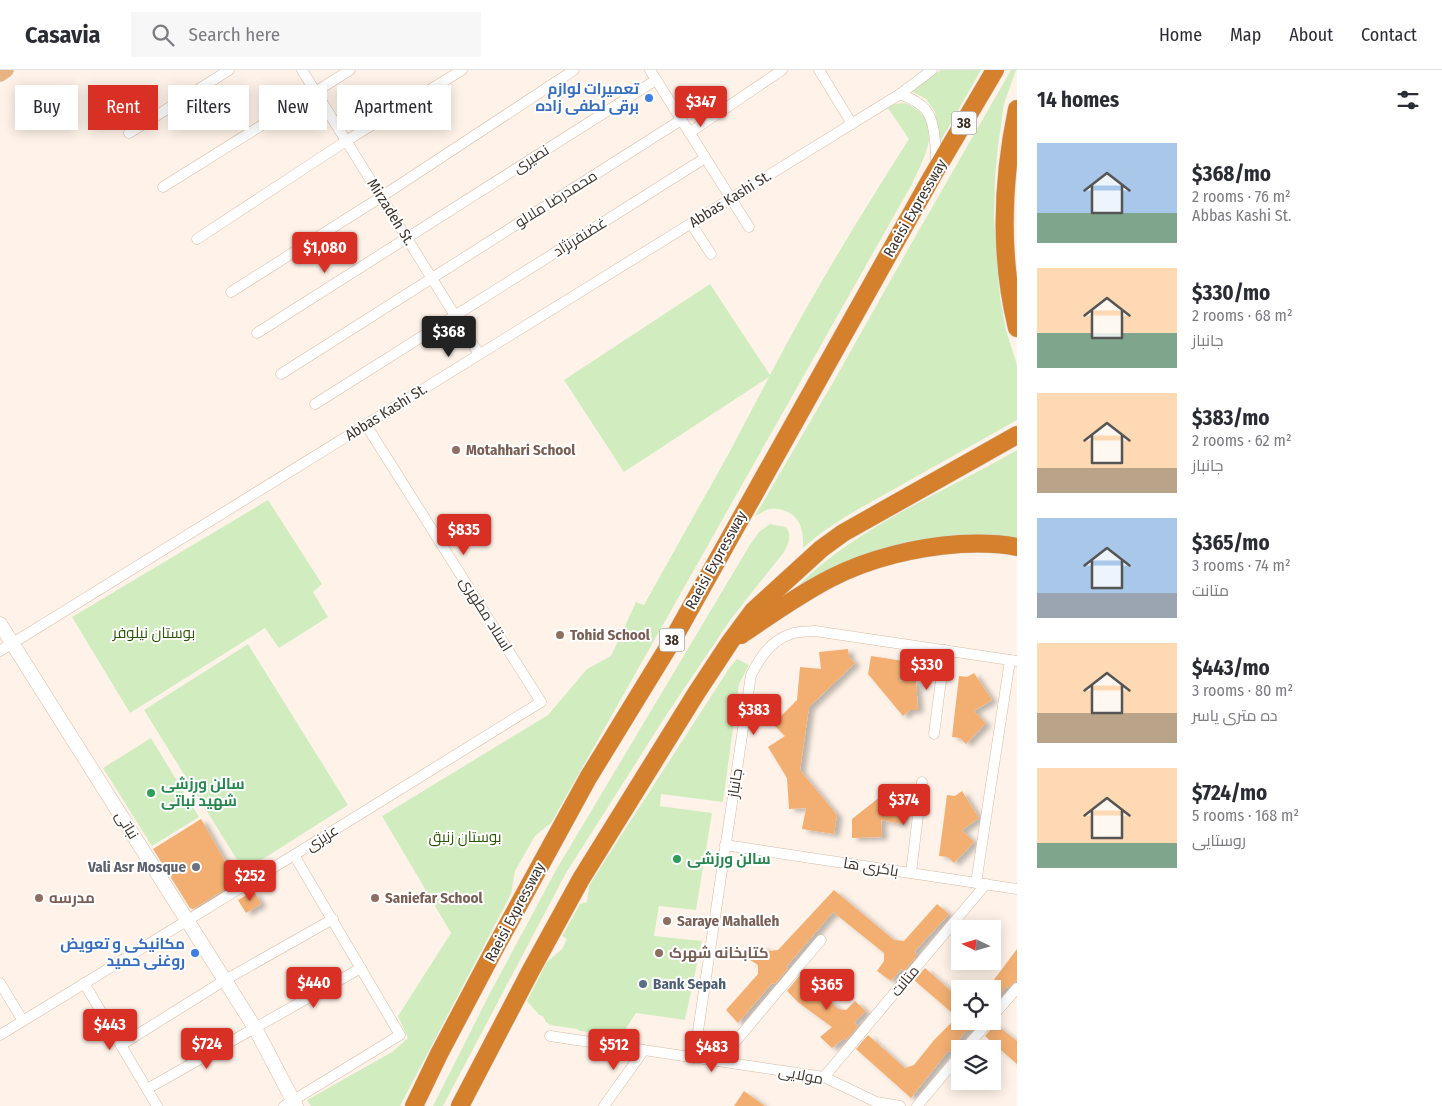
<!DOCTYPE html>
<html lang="en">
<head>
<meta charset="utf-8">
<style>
  :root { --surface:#fff; --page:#f7f7f7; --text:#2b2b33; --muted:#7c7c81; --line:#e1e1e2; --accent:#d93025 }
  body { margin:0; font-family:"Fira Sans Condensed",Cairo,sans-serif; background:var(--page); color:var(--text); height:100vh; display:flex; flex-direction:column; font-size:19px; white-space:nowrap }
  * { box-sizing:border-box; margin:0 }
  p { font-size:16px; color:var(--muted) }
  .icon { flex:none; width:28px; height:28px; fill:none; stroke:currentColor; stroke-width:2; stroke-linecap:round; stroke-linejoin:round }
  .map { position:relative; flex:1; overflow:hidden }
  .sheet { display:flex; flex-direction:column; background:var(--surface); width:425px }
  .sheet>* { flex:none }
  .banner { position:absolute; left:15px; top:15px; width:475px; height:45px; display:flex; gap:10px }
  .needle { width:32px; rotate:275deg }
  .buttons { position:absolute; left:951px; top:850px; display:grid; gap:10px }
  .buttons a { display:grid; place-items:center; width:50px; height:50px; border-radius:0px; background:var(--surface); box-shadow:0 2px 12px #0003; font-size:25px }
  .price { position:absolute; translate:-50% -42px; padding:0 11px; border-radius:5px; background:var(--accent); color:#fff; font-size:16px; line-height:32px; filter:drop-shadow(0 1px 2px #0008) }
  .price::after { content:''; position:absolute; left:50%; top:30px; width:15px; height:11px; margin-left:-8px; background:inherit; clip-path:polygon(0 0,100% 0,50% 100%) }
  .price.on { background:#222; color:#fff }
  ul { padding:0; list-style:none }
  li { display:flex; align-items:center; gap:15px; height:125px; padding:0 20px }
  li span { display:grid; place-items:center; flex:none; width:140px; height:100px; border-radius:0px; color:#555 }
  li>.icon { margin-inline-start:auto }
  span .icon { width:60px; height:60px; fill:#fffc; stroke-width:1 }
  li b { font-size:21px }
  h2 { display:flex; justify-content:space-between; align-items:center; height:60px; padding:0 20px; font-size:21px }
  .chip { padding:0 18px; border-radius:0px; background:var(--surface); box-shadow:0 2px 12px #0003; font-size:18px; line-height:45px }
  .chip.on { background:var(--accent); color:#fff }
  header { display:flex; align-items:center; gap:30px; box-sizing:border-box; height:70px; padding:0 25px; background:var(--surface); border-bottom:1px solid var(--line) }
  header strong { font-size:24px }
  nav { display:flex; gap:28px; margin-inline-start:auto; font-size:18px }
  .search { width:350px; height:45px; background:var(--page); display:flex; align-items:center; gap:12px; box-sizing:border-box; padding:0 18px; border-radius:0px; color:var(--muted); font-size:19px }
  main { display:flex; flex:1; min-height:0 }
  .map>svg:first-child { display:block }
  .green { fill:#d1edc0 }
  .building { fill:#f3af72; filter:url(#shadow) }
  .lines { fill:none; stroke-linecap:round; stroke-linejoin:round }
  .street-casing { stroke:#d7baa2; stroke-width:11 }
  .secondary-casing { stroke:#d7baa2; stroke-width:15 }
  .primary-casing { stroke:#d8d6d4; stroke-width:16 }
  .highway-casing { stroke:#d8d6d4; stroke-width:19 }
  .street { stroke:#fff; stroke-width:10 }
  .secondary { stroke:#fff; stroke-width:14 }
  .primary { stroke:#e6b381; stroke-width:15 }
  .highway { stroke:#d5802d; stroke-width:18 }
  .shop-dot { fill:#3f7fe0; stroke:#fff; stroke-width:2 }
  .education-dot { fill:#8d6e63; stroke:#fff; stroke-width:2 }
  .leisure-dot { fill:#2e9e5b; stroke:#fff; stroke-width:2 }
  .worship-dot { fill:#6b7280; stroke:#fff; stroke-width:2 }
  .service-dot { fill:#5c6f8a; stroke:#fff; stroke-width:2 }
  .labels { text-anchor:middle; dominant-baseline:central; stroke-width:4; stroke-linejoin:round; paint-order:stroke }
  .shield { fill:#fff; stroke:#78706a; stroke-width:1 }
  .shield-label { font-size:14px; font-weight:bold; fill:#3e332a }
  .shop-label { font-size:15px; font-weight:bold; fill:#366cbe; stroke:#fff; text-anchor:end }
  .street-label { font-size:15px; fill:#3e332a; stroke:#fff }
  .education-label { font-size:15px; font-weight:bold; fill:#785e54; stroke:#fff; text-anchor:start }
  .park-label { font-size:15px; fill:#2d5605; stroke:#fff }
  .leisure-label { font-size:15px; font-weight:bold; fill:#27864d; stroke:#fff; text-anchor:start }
  .worship-label { font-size:15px; font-weight:bold; fill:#5b616d; stroke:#fff; text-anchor:end }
  .service-label { font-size:15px; font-weight:bold; fill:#4e5e75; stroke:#fff; text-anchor:start }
</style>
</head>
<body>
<header>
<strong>Casavia</strong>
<div class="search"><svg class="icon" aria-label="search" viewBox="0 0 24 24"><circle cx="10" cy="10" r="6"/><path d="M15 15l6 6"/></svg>Search here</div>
<nav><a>Home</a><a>Map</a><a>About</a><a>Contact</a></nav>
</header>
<main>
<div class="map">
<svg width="1017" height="1036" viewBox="0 0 1017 1036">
  <defs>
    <filter id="shadow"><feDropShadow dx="5.5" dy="3" stdDeviation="2.5" flood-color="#0004"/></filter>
  </defs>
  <rect width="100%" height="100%" fill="#fff3e9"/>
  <g class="green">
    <path d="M941,0H981L940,72L935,42L926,29L911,21Z"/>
    <path d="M1011,0H1016L1004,34L998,76L995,108L994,149L1000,227L1006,260L1017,295V350L848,445L821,463L803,478C803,471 803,464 801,458C798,445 783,437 770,439C765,440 760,444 755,446L835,309L907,181Z"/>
    <path d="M905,33C946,51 926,84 912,114L551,753L535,766L515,801L511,824L400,1036H311L307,1030L392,982L408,968L398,946L451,863L382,746L548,645L587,599L611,586L636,532L644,535L729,383L769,307L624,402L564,310L710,214L770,305C812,224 860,146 909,69L888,38L894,34Z"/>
    <path d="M1017,380V472L972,468L789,526C847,460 942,424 1017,380Z"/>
    <path d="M268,430L322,514L313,522L328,547L279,578L265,558L130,643L72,547Z"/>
    <path d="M770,454L786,457C792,465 789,473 784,482L731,549L667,644L566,803L443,1036H433L489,925L556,800L751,473L759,462Z"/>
    <path d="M248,574L348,735L244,801L144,640Z"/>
    <path d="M737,589L749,595L739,614L723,732L661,724L660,736L712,743L696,840L659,836L654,866L702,871L685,950L636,943L621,966L580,961L577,959L550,955L546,952L543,946L539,945L527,931L547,892L562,879L567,869L562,866L564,863L580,834L587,832L589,816L604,792L730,597Z"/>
    <path d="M151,668L199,747L152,776L103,698Z"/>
  </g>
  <g class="building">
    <path d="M848,579L849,587L855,593L809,637L800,700L837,745L834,764L802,759L806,738L789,739L787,708L768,677L785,666L773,654L797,630L800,597L821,599L819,582Z"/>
    <path d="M871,586L903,591L899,611L916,610L918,640H910L903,646L868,604Z"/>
    <path d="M974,603L992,630L974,641L986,653L966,674L960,668L952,667L959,606L967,607Z"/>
    <path d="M895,715L900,721L908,723L902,754L881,750L882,767L852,768V749Z"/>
    <path d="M962,721L979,748L962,760L974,772L954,793L948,787L939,786L947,725L955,726Z"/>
    <path d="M201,749L237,812L193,839L190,838L153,779Z"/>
    <path d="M834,820L894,870L904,871L937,834L949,844L915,881L916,887L904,901L901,899L891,911L877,901L884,891V883L833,842L786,897L788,898L775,914L772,913L738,953L726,940L758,904V895L750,890L761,876L769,881L778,880Z"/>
    <path d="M254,821L261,834L246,843L238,830Z"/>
    <path d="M1017,879V910L1008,918L1007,916L992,932V919H987Z"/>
    <path d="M925,898L960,929V951H980L971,961H966L950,982L948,981L911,1028L856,979L868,965L905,998L914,995L934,970L954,950L951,942L914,910Z"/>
    <path d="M800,905L807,909L838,939L846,940L855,931L866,941L854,953L858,956L846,970L844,968L832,978L820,967L832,957L799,933L787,921Z"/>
    <path d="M995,954L1017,971V994L985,966Z"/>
    <path d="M744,1021L765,1036H734Z"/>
  </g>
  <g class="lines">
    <g class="street-casing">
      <g id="street">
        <path d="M302,0L479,284"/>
        <path d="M650,0L749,157"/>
        <path d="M819,0L852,54"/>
        <path d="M900,24C926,34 933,43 935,71C936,79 937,87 935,95"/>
        <path d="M129,63L229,0"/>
        <path d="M689,63L782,0"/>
        <path d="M163,117L350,0"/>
        <path d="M691,154L711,184"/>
        <path d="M197,169L346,71L462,0"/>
        <path d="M231,222L381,127L574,0"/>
        <path d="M257,263L656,10"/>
        <path d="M281,304L681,50"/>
        <path d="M315,334L705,88"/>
        <path d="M0,581L900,24L932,0"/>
        <path d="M934,664L945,580"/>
        <path d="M725,775L1017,819"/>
        <path d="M911,803L922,712"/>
        <path d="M976,813L1010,590"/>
        <path d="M0,913L23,951"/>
        <path d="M84,913L157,1036"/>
        <path d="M992,947L1017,918"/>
        <path d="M0,965L294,785L541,632L366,355"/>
        <path d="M550,966L824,1007L876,1032L900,1036"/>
        <path d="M121,975L225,910L333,849"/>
        <path d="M965,979L989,951"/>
        <path d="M694,988L751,605C760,588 771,570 791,564C798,561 807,562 815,561L1017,591"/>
        <path d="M719,991L821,870"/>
        <path d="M824,1007L986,814"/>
        <path d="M147,1019L361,898"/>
        <path d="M284,1036L400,965L294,785"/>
        <path d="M604,1036L644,980"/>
        <path d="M917,1036L960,985"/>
      </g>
    </g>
    <g class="secondary-casing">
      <path id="secondary" d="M0,554L255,958L296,1036"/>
    </g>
    <g class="primary-casing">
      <path id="primary" d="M0,4L6,0"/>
    </g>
    <g class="highway-casing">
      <g id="highway">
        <path d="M1017,39C1002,111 999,185 1017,258"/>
        <path d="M741,565C770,545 800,524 831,508C870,488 917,477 960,474C979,473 998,473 1017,477"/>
        <path d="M414,1036L439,984L494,880L588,708L672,571L933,105L995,0"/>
        <path d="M460,1036L530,902L581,809L697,622L730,572L753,541L821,479L843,463L1017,365"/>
      </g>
    </g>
    <use href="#street" class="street"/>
    <use href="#secondary" class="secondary"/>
    <use href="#primary" class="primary"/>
    <use href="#highway" class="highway"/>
  </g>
  <g class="shop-dot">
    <circle cx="649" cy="28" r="5"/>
    <circle cx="195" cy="883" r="5"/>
  </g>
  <g class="education-dot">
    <circle cx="456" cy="380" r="5"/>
    <circle cx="560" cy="565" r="5"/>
    <circle cx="39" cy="828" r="5"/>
    <circle cx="375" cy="828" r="5"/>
    <circle cx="667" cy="851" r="5"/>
    <circle cx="659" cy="883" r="5"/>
  </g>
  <g class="leisure-dot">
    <circle cx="151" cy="723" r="5"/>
    <circle cx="677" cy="789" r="5"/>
  </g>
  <circle class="worship-dot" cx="196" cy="797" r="5"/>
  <circle class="service-dot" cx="643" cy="914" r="5"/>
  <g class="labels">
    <g class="shield">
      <rect x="951.5" y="41.5" width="25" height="23" rx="4"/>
      <rect x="659.5" y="558.5" width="25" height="23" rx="4"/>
    </g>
    <g class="shield-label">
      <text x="964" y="53">38</text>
      <text x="672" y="570">38</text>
    </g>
    <g class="shop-label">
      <text x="639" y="19">تعمیرات لوازم<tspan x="639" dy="17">برقی لطفی زاده</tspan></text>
      <text x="185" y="874">مکانیکی و تعویض<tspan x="185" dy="17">روغنی حمید</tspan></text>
    </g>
    <g class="street-label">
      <text transform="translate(531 89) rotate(-32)">نصیری</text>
      <text transform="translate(556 129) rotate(-32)">محمدرضا ملالو</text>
      <text transform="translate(730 129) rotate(-32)">Abbas Kashi St.</text>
      <text transform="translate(915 138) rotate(-60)">Raeisi Expressway</text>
      <text transform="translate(391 142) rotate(58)">Mirzadeh St.</text>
      <text transform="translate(580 167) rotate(-32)">غضنفرنژاد</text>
      <text transform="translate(386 342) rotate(-32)">Abbas Kashi St.</text>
      <text transform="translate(716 490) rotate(-61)">Raeisi Expressway</text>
      <text transform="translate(486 544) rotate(58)">استاد مطهری</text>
      <text transform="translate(735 713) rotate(-81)">جانباز</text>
      <text transform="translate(127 755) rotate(58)">نباتی</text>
      <text transform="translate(322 768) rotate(-32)">عزیزی</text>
      <text transform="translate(871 797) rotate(9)">باکری ها</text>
      <text transform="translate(515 842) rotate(-62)">Raeisi Expressway</text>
      <text transform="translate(905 911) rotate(-50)">متانت</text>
      <text transform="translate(801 1005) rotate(11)">مولايی</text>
    </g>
    <g class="education-label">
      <text x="466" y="380">Motahhari School</text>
      <text x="570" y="565">Tohid School</text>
      <text x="49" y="828">مدرسه</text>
      <text x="385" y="828">Saniefar School</text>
      <text x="677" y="851">Saraye Mahalleh</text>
      <text x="669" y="883">کتابخانه شهرک</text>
    </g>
    <g class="park-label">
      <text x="154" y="563">بوستان نیلوفر</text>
      <text x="465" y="767">بوستان زنبق</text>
    </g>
    <g class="leisure-label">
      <text x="161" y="714">سالن ورزشی<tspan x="161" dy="17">شهید نباتی</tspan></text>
      <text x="687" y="789">سالن ورزشی</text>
    </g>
    <g class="worship-label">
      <text x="186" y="797">Vali Asr Mosque</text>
    </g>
    <g class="service-label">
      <text x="653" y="914">Bank Sepah</text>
    </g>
  </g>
</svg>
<div class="buttons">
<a><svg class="needle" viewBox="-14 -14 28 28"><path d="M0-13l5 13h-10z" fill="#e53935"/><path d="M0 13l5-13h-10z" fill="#7c7c81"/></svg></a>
<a><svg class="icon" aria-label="locate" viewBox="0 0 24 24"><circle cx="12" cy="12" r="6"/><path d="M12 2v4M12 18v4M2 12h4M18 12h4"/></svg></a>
<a><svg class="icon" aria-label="layers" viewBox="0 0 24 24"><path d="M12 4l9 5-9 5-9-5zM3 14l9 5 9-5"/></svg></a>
</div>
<b class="price" style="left:701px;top:58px">$347</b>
<b class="price" style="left:325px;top:204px">$1,080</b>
<b class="price on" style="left:449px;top:288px">$368</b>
<b class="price" style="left:464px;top:486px">$835</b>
<b class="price" style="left:927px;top:621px">$330</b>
<b class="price" style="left:754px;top:666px">$383</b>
<b class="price" style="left:904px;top:756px">$374</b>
<b class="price" style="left:250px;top:832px">$252</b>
<b class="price" style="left:314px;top:939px">$440</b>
<b class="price" style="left:827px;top:941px">$365</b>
<b class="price" style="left:110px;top:981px">$443</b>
<b class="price" style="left:207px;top:1000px">$724</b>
<b class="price" style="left:614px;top:1001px">$512</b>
<b class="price" style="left:712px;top:1003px">$483</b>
<div class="banner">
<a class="chip">Buy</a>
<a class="chip on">Rent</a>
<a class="chip">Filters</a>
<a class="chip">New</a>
<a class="chip">Apartment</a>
</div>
</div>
<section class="sheet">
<h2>14 homes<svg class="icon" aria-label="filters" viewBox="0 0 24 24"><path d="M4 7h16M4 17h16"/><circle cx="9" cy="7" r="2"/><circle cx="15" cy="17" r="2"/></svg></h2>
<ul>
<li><span style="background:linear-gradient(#a9c7e8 70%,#7fa58c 0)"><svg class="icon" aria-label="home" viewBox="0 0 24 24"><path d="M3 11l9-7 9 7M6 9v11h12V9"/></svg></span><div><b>$368/mo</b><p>2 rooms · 76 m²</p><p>Abbas Kashi St.</p></div></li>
<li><span style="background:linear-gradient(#ffd9b3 65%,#7fa58c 0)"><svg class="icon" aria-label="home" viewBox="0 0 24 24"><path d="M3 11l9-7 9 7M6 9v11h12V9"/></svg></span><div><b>$330/mo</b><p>2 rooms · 68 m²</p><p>جانباز</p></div></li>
<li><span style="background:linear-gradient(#ffd9b3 75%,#b9a48a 0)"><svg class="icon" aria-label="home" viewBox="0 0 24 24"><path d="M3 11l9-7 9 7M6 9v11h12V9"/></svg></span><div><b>$383/mo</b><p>2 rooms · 62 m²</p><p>جانباز</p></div></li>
<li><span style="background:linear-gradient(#a9c7e8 75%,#9aa5b1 0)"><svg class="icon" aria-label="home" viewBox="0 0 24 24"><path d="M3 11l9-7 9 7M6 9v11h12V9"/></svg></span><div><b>$365/mo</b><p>3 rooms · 74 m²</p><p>متانت</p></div></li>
<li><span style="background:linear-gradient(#ffd9b3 70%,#b9a48a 0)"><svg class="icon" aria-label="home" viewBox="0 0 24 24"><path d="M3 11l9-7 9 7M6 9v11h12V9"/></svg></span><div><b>$443/mo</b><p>3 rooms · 80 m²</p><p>ده متری یاسر</p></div></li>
<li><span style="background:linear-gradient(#ffd9b3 75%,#7fa58c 0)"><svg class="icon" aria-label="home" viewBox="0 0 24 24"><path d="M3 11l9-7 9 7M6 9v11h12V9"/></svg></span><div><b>$724/mo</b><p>5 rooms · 168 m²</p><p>روستایی</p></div></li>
</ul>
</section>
</main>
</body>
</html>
